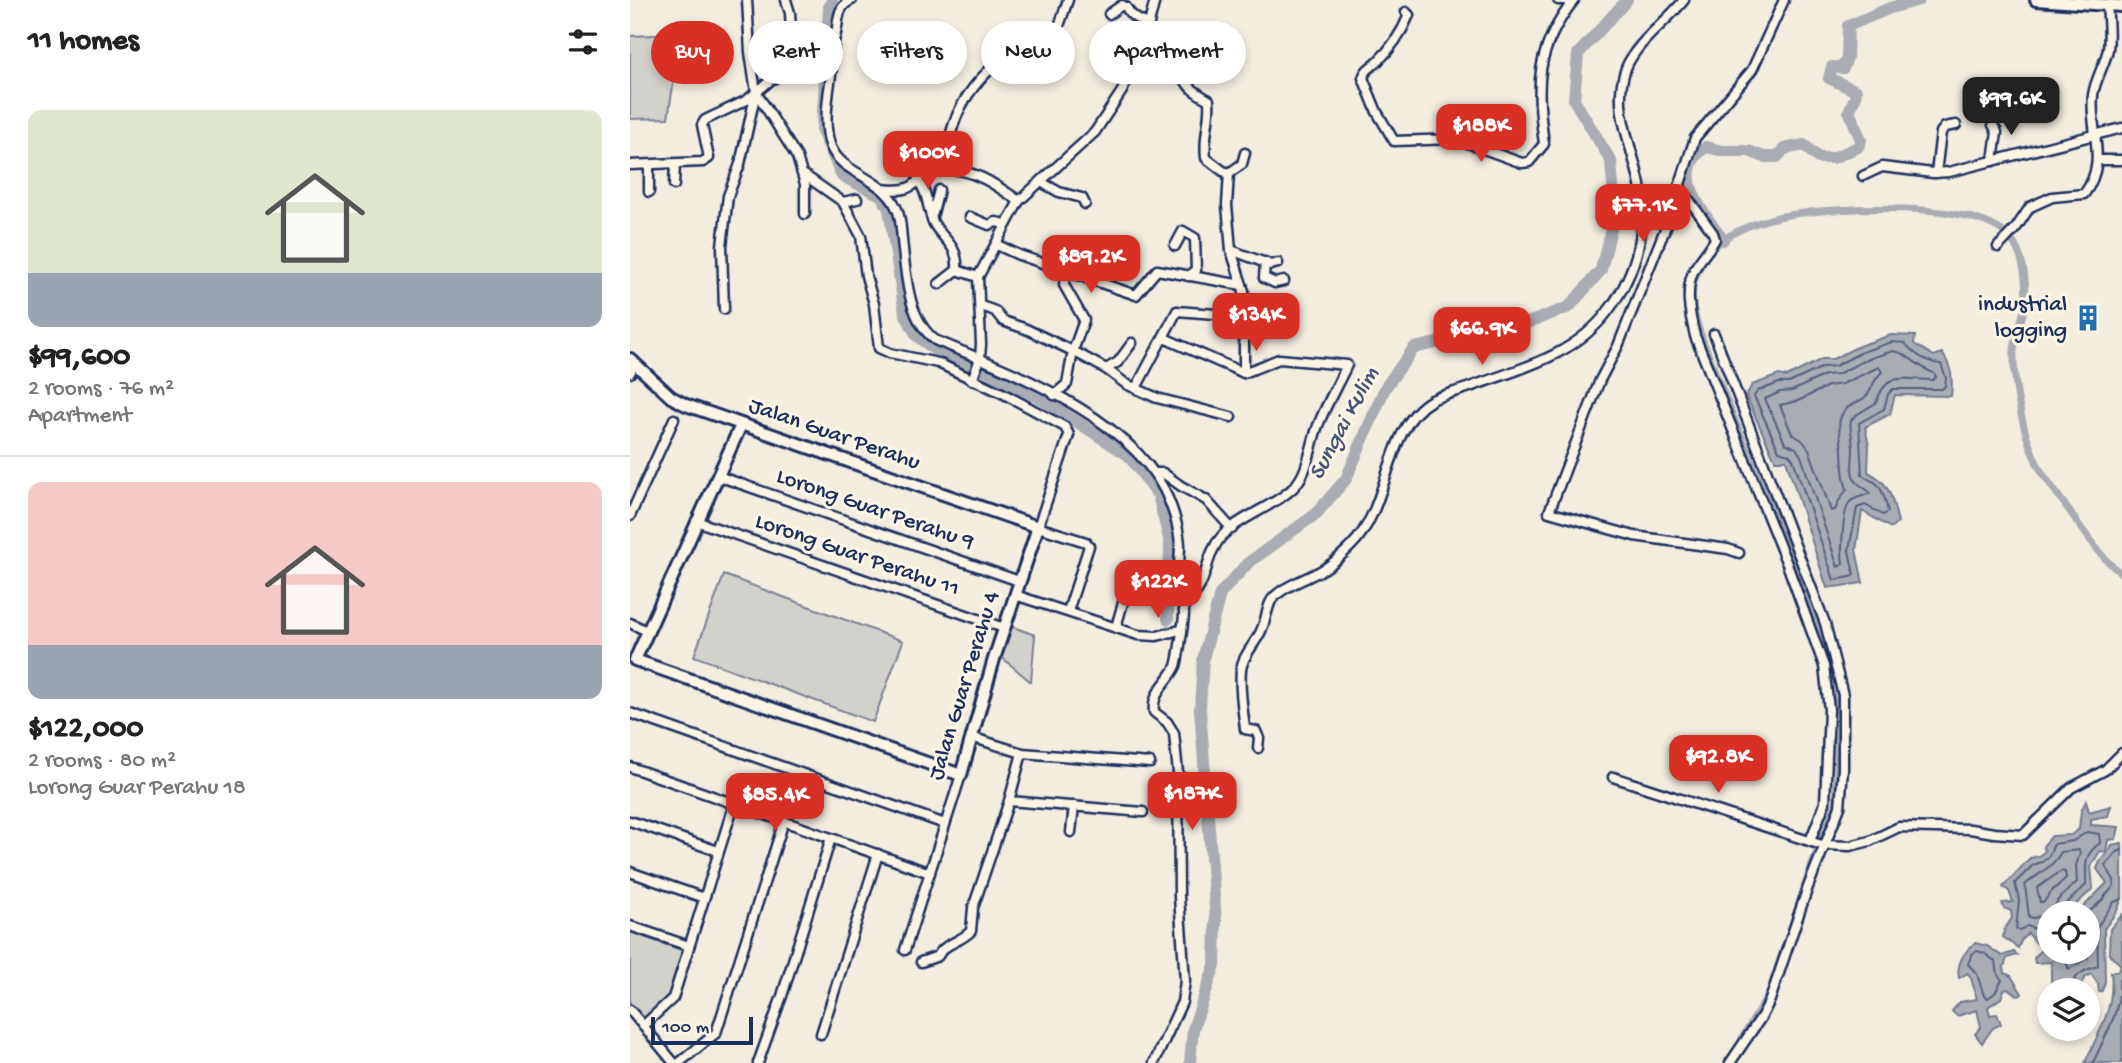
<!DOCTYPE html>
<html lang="en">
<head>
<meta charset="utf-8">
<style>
  :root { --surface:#fff; --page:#f2f2f2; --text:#222; --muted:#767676; --line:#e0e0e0; --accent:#d93025 }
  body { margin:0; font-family:"Gochi Hand",sans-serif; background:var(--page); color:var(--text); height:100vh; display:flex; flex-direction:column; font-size:26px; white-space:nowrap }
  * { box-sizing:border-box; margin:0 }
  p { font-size:23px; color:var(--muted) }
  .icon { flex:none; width:38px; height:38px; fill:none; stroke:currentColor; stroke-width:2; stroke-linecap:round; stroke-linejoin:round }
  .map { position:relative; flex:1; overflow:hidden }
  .details { display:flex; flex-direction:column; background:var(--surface); width:630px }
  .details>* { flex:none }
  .guide { position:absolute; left:21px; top:21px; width:665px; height:63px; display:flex; gap:14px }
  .tools { position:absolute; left:1407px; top:901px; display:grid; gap:14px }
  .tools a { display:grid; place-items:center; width:63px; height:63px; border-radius:50%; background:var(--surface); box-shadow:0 4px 10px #0003; font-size:35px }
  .scale { position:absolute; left:21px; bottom:18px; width:102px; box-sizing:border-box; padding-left:7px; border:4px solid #1b2f5e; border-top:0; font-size:19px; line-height:24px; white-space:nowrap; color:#1b2f5e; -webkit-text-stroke:5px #fcf5e5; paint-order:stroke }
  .price { position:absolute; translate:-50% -60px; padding:0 16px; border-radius:14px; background:var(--accent); color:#fff; font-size:23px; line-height:46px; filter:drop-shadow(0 2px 4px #0008) }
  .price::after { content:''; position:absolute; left:50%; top:42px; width:21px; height:16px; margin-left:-10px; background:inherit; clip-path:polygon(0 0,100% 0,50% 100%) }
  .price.current { background:#222; color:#fff }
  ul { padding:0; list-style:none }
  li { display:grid; align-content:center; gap:14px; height:371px; padding:0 28px }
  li+li { border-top:2px solid var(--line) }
  li span { display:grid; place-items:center; height:217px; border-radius:14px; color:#555 }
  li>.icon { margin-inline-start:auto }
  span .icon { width:126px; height:126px; fill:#fffc; stroke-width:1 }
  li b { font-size:30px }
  h2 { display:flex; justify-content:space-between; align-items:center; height:84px; padding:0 28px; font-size:30px }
  .chip { padding:0 24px; border-radius:32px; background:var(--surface); box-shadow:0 4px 10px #0003; font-size:24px; line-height:63px }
  .chip.current { background:var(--accent); color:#fff }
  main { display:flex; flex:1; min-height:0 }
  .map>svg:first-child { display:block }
  .green { fill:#d3d1cc; stroke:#778095; stroke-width:2 }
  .water { fill:#a9acb3; stroke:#707a91; stroke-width:2 }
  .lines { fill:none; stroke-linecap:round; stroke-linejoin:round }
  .shore { stroke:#546180; stroke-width:2 }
  .canal { stroke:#a9acb3; stroke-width:7 }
  .river { stroke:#a9acb3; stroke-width:12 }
  .street-casing { stroke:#1b2f5e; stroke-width:13 }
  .secondary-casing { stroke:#1b2f5e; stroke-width:16 }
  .street { stroke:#fcf5e5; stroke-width:8 }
  .secondary { stroke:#fcf5e5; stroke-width:10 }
  .labels { text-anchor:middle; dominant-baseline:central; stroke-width:6; stroke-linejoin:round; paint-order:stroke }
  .poi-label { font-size:23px; fill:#1b2f5e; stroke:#fcf5e5; text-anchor:end }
  .street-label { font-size:23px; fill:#1b2f5e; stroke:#fcf5e5 }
  .water-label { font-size:24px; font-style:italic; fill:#465478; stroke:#fcf5e5 }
</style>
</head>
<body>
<main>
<section class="details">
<h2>11 homes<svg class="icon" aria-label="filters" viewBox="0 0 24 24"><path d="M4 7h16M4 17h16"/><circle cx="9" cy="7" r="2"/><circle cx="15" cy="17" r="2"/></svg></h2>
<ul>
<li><span style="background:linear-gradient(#dfe7d0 75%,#9aa5b1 0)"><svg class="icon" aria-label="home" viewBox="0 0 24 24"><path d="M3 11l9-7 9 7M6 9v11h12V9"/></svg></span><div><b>$99,600</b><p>2 rooms · 76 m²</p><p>Apartment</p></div></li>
<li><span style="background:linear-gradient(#f6c9c9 75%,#9aa5b1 0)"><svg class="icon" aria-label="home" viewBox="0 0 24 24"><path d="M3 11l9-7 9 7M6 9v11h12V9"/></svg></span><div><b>$122,000</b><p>2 rooms · 80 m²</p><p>Lorong Guar Perahu 18</p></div></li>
</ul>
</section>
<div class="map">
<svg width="1492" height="1063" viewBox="0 0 1492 1063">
  <rect width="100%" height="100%" fill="#f3ede0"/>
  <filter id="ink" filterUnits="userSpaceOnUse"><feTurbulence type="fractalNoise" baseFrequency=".0143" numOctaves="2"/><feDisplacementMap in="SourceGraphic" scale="14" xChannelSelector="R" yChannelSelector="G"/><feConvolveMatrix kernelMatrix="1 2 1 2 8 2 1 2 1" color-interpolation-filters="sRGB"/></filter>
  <g filter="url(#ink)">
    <g class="green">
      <path d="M51,34L38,118L0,119V36Z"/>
      <path d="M94,575L273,641L243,722L64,656Z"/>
      <path d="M380,626L405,635L401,682L370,656Z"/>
      <path d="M0,932L54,951L40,997L14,1020L0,1003Z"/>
    </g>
    <g class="water">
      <path d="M1261,335L1285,336L1284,344L1304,356L1312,353C1322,367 1323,379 1321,396L1265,395L1260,414L1235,427L1239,446L1238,472C1261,483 1262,499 1268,522L1261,528L1232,511L1226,550L1233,583L1197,588L1156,460H1145L1116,396L1122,385L1149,375L1157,377L1192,359H1203L1229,346Z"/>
      <path d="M1456,801L1459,812L1481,806L1478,816L1461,819V825L1489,827L1486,839L1478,840L1476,852L1470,851L1461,866L1463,889L1436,913L1419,914V927L1413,931L1406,943L1398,933L1392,939L1388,948L1373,937L1374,930L1382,918L1381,911L1374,908L1372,903L1383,902L1379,891L1373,887L1400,858L1409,856L1415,851L1413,846L1422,836L1441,835L1449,829L1451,811Z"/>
      <path d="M1492,843V898L1487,911L1474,929L1475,982L1472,991L1469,992L1468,984L1461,974L1456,977L1447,990H1426L1421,986V962L1405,963L1404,958L1419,941V952H1458V914L1447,913L1477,883L1467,869C1470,858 1477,855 1482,845Z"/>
      <path d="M1492,915V1063H1455C1469,1030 1485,1010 1481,972L1488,971L1491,965L1479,954L1480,929Z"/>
      <path d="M1345,943L1357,946L1372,956L1384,952L1387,955L1377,958L1374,967L1375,973L1381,976L1392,994L1389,996L1378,989L1374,990L1371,998L1358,1007L1360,1015L1367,1014L1371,1024L1363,1028L1352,1043L1345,1034L1351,1027L1347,1010L1327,1016L1322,1011L1330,1002L1347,999L1341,978L1338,973L1329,978C1326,963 1334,952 1345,943Z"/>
    </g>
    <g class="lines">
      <g class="shore">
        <path d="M1262,342L1275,343C1283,354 1298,363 1311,364L1316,378L1315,386L1312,389H1263L1258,394L1254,409L1229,423L1232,474C1236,480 1242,479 1247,484C1254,490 1256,504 1258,512L1253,515L1235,505L1227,508L1219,550L1224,575L1221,577L1204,580L1163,459L1159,454L1149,451L1124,396L1128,391L1149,383H1159L1193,367L1205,366L1232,352Z"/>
        <path d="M1263,351C1277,352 1290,369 1304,373L1306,377L1303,380C1273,380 1257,370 1246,403C1212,423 1221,415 1223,450C1223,459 1220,470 1224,478C1227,486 1236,487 1240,493C1234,497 1226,496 1220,502C1212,512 1211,551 1213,564L1208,567L1171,456L1166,448L1155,443L1135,399L1150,392L1162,391L1195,375L1208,374L1235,360Z"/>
        <path d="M1249,367L1252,372C1243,380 1244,385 1238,394C1234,401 1221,403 1215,410C1204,423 1212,437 1212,452C1213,466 1212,476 1217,489L1209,501L1205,510L1201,511L1179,449L1172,440L1162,434L1150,405L1168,401L1198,386L1212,384Z"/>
        <path d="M1449,850L1450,854L1446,865L1447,882L1428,900L1422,913L1404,918L1399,917L1395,885C1408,873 1423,868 1431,852Z"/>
        <path d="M1431,871L1435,872L1436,878L1420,893L1414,902H1410L1407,888Z"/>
        <path d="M1457,914L1471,901L1484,886V880L1475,865L1487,852L1492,850"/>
        <path d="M1419,922L1414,923L1406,929L1397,926L1390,930L1386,929L1389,900L1385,883L1403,865L1412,862L1419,856L1424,844L1443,841L1457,832L1469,834L1470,843C1451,857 1457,866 1456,885L1434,906L1432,914"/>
        <path d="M1347,951L1354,953L1366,962L1368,975L1372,980L1365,993L1358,998L1354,996L1347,974L1338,964L1342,954Z"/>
        <path d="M1432,952L1439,969L1458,958V930"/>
        <path d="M1441,990C1443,974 1455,970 1468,966L1467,927L1484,902L1492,899"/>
        <path d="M1463,1063C1475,1035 1492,1011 1489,980L1492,976"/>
      </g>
      <g class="canal">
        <path d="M1198,649L1082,364C1074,342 1057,306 1064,282C1069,266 1080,249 1094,239C1112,227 1137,219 1158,215C1207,207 1346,199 1380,238C1395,256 1398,288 1394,310C1391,323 1385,337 1384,351C1383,387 1394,443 1413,474C1424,490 1436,506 1447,522C1461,541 1473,560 1492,574"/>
        <path d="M1142,983L1186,853L1206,804L1209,712L1205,674"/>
        <path d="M1112,1038L1138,995"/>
      </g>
      <g class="river">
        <path d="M202,0L199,7L192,131L212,176L251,195L259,209L275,313L287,336L309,353L410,398L498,455L528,495L540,543L538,619"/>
        <path d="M1093,240C1079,220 1048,185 1064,159C1067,154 1072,150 1076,147L1093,151H1119L1134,157H1147L1154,149L1174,145L1188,158H1203L1228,147L1231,140L1219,111L1225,98L1226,91L1199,78L1202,67L1213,68L1217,58L1218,26L1260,8L1289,0"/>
        <path d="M560,1063L563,1029L585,965L586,921L570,709L573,659L590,594L618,563L686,514L716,479L755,388L784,348L900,322L939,307L971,270L985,213L981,161L944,100L948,54L997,0"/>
      </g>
      <g class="street-casing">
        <g id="street">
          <path d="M928,0H944"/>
          <path d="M776,12L779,15C772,32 761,49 747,62C740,68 736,69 733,78L747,112L764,141L826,139L892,163L899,162L914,144C906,83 905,50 944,0"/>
          <path d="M479,14L492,5L496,7C501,17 508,20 519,24"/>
          <path d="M204,40C210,26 204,7 222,0"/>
          <path d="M513,47L554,77"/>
          <path d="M557,47C552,79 550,84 579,100C581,120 573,136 576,158L593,171L599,173"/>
          <path d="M162,48L179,43L186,37L204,40C205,72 189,117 201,147C212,175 253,176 267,209C271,218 271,230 272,240C276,274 277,318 305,340C382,372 510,420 540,503C545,516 549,531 550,544C550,557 548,569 548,582C549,593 554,602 554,613C554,620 548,661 546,666C539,682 521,692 524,712L537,722L544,733L548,773L549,897L555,981L552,1002L524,1063"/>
          <path d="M126,92L167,157L175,184V214"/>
          <path d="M1468,160H1492"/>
          <path d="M1363,161L1367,132L1363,125"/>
          <path d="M0,165L73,162L79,158L72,125L75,120L117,100L141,80L161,69L163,66L160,13L156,0"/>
          <path d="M19,165V192"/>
          <path d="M319,167L316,162C320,115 340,82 379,54C398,40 403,34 427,32L438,0"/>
          <path d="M292,171L294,154"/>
          <path d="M1306,173L1311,132L1315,127L1326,125"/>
          <path d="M173,174L213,202L231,236L236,276L244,304L249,348L260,353L308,363L374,394L435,427L439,435L408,527L456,542L459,546L438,611"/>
          <path d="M1233,176L1252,167L1303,173L1319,172L1492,128"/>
          <path d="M288,180C298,193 297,207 303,222C311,239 329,244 327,270"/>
          <path d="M411,182L429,192L452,198L455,204"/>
          <path d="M44,185L45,164"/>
          <path d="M1049,186L1083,233L1085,239C1080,249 1071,258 1065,268C1054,287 1060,316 1065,336L1157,564L1194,666L1199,710L1195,803L1180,841"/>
          <path d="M253,189C265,190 280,192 288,180C291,175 291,169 298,167C300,167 307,168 309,168C343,169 362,182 389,201"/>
          <path d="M213,202L227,199"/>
          <path d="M303,213L309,190"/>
          <path d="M340,217L359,225L366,222L376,224"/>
          <path d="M367,245L389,255L506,295L527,270L612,285"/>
          <path d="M545,246L553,231L565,238L566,271L558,276"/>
          <path d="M1368,247L1386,228L1400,207L1422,197L1454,194C1479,161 1459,132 1463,95C1465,79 1475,65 1478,49C1480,35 1478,19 1477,5"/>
          <path d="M601,250L641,265L648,263"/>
          <path d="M635,262L634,278L645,283L654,281"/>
          <path d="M309,284L327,270L348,277"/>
          <path d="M351,306L365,311L373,321L396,329L443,351L476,369L496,384L527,398L601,417"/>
          <path d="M94,309L92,246L98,196L110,164L126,92L120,52L117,0"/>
          <path d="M1084,334L1195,623L1213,695V769L1210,807L1178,887L1140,1000L1132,1016L1100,1063"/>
          <path d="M534,338L614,373L649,359L717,365C708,384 697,403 689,423C680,444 680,471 663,488C645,506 608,518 592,536C572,558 581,586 553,605"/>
          <path d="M476,369L488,362L502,343"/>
          <path d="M0,373L5,362"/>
          <path d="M614,373V291L601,250L597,205L599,173L612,164L615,153"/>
          <path d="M342,380L350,359L351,344L348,277L389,201L465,132L492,91L513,47L525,0"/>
          <path d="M506,388L547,311L636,318L640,304"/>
          <path d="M424,395L437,384L443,351L454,320L434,285L436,270"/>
          <path d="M525,473H533L551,486L576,500L602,529"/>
          <path d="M88,476L389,581"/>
          <path d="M0,516L44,419"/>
          <path d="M66,521L374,628"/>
          <path d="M1109,553L1098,549L1004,536L919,512L970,380L988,346L1037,224L1065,138L1122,70L1154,0"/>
          <path d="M385,595L508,635L527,636L550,630"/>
          <path d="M0,623L17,631"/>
          <path d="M486,627L499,582"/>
          <path d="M0,713L315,824"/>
          <path d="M341,737L392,753L520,763"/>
          <path d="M628,748L629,738L626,731L615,729C613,710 609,689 611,670C612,657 624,645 630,633C635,624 636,613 640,603C647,587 683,577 697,567C706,561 714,553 721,546C761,507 754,427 802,400C812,395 826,392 837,388C888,369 944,357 978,311C1007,273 1020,223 1008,176C1000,140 982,106 996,68C1007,41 1037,22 1054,0"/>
          <path d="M0,767L300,873"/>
          <path d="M983,777L1182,842L1192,845L1220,846L1240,841L1269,827L1340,829L1364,833L1393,835L1441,788L1475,770L1492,753"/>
          <path d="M379,801L513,812"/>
          <path d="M0,821L88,851"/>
          <path d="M441,832L444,806"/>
          <path d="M0,872L74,898"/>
          <path d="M0,926L59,946"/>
          <path d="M275,950L331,775"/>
          <path d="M291,962L308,956C314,943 331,942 341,931L343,908L379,801L392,753"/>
          <path d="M0,1010L44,1063"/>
          <path d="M13,1026L43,998L104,804"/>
          <path d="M191,1034L248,854"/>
          <path d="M49,1063L86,1033L154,821"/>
          <path d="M128,1063L152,996L201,838"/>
        </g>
      </g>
      <g class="secondary-casing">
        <g id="secondary">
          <path d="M1406,0L1492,6"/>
          <path d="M0,359L41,397L56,405L408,527L364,659L331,775L5,660L111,425"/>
        </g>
      </g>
      <use href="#street" class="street"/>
      <use href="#secondary" class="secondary"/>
    </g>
  </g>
  <defs>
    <g id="building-bare" transform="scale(2.1)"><path d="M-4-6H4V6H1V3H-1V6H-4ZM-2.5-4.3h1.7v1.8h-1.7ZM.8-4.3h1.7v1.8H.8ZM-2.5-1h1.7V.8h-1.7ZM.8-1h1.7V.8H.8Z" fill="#1f6fb2" stroke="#fcf5e5" stroke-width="2.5" paint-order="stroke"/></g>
  </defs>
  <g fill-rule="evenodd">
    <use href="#building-bare" x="1458" y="318"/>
  </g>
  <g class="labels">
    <g class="poi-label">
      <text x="1437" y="305">industrial<tspan x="1437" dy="26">logging</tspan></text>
    </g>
    <g class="street-label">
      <text transform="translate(204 435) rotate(19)">Jalan Guar Perahu</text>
      <text transform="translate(245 510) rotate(19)">Lorong Guar Perahu 9</text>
      <text transform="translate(227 556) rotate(19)">Lorong Guar Perahu 11</text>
      <text transform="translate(335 686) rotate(-73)">Jalan Guar Perahu 4</text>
    </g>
    <g class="water-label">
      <text transform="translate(715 424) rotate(-62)">Sungai Kulim</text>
    </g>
  </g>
</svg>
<div class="tools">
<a><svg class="icon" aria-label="locate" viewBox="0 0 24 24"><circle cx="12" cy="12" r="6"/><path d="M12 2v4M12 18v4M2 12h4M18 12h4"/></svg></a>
<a><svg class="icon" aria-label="layers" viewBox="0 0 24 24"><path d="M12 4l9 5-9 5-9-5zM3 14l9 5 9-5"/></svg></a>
</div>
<div class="scale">100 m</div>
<b class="price current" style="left:1381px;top:137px">$99.6K</b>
<b class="price" style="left:851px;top:164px">$188K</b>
<b class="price" style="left:298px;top:191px">$100K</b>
<b class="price" style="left:1013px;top:244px">$77.1K</b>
<b class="price" style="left:461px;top:295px">$89.2K</b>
<b class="price" style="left:626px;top:353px">$134K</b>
<b class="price" style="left:852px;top:367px">$66.9K</b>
<b class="price" style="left:528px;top:620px">$122K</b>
<b class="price" style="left:1088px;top:795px">$92.8K</b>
<b class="price" style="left:562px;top:832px">$187K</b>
<b class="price" style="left:145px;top:833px">$85.4K</b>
<div class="guide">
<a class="chip current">Buy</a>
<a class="chip">Rent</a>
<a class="chip">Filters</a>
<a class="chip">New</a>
<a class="chip">Apartment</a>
</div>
</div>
</main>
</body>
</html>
